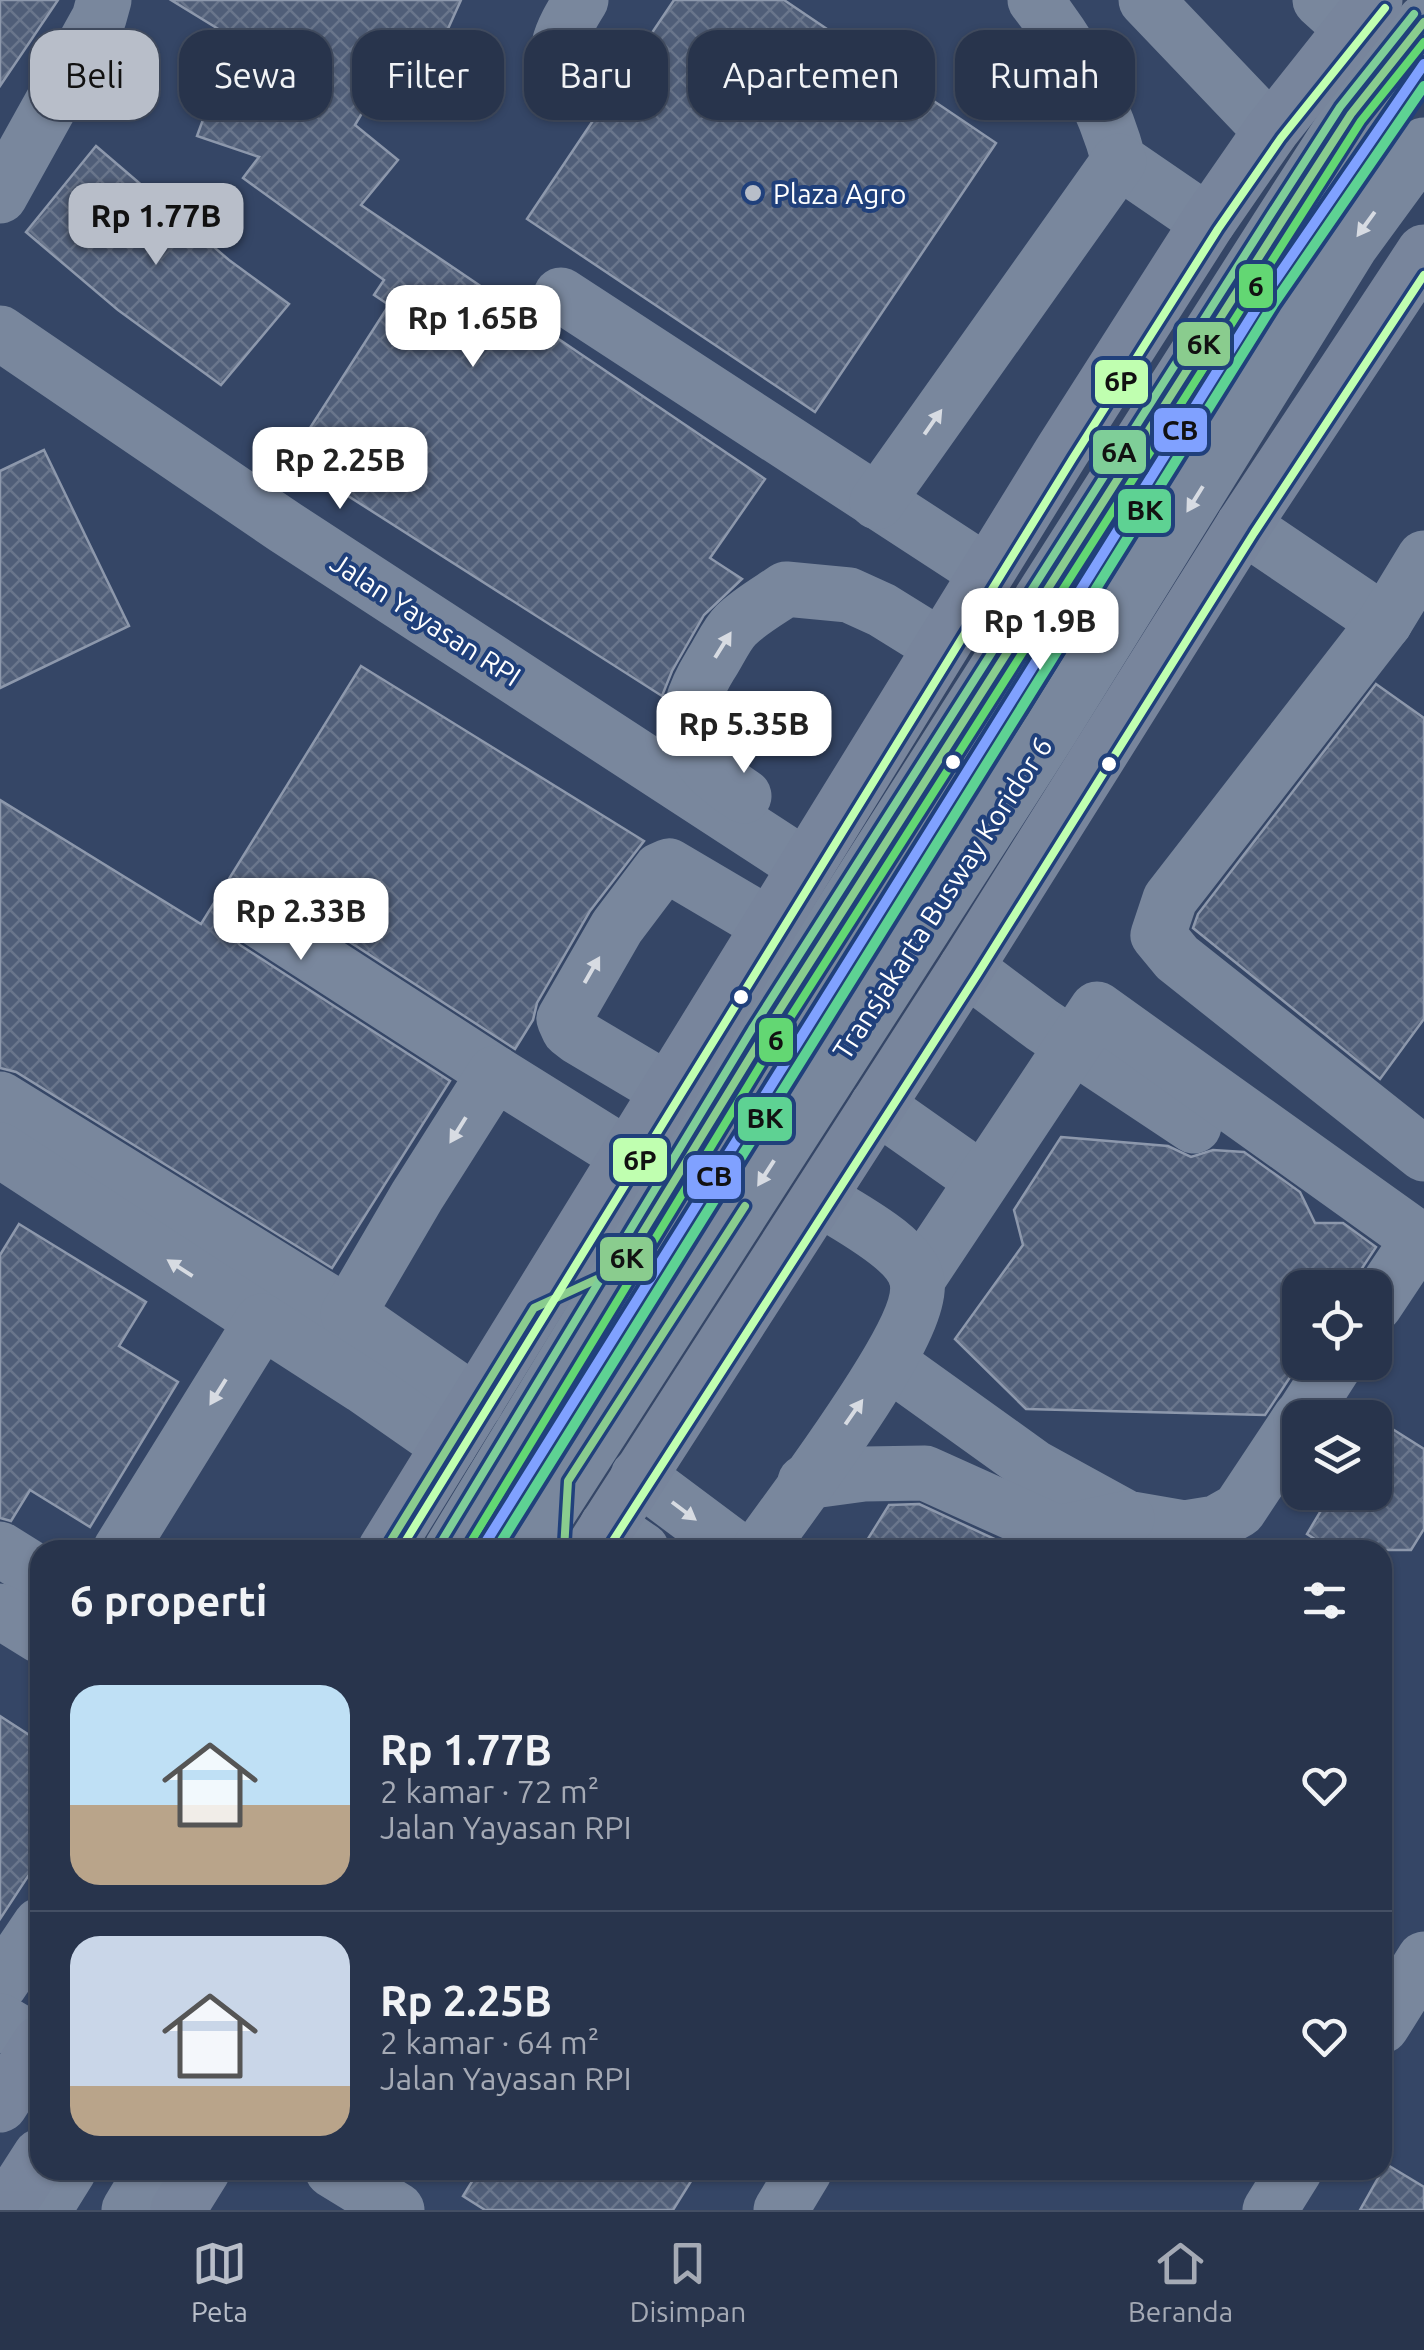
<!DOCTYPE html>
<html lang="id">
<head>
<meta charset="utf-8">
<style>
  :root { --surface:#28344c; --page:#303c53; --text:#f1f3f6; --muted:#a5aab5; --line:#444f64; --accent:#b8bec9 }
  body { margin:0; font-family:Ubuntu,sans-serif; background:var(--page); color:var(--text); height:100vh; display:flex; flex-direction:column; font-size:38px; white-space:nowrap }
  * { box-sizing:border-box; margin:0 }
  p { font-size:32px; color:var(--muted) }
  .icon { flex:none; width:55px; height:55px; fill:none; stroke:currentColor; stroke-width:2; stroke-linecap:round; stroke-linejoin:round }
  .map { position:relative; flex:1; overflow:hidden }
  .side { position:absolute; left:30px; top:1540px; width:1362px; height:640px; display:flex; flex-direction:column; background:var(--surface); border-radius:30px; box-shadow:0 2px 8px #0004,0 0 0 2px var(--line) }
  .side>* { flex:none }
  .hud { position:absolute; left:30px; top:30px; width:1365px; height:90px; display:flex; gap:20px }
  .tools { position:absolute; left:1282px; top:1270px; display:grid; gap:20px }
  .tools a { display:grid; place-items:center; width:110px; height:110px; border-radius:20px; background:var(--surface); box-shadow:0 2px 8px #0004,0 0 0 2px var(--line); font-size:50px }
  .price { position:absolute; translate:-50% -85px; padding:0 22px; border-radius:20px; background:#fff; color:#222; font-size:32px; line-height:65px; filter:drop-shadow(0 2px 5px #0008) }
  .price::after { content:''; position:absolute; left:50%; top:60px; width:30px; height:22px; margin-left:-15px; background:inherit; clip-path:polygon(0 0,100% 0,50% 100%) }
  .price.active { background:var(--accent); color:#111 }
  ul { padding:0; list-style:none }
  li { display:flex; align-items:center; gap:30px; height:250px; padding:0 40px }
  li+li { border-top:2px solid var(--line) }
  li span { display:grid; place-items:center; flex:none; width:280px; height:200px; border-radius:30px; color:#555 }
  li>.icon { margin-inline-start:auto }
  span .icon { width:120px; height:120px; fill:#fffc; stroke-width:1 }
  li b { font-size:42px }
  h2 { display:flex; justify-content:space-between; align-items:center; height:120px; padding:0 40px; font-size:42px }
  .chip { padding:0 35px; border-radius:30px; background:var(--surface); box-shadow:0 2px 8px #0004,0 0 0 2px var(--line); font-size:35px; line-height:90px }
  .chip.active { background:var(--accent); color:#111 }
  .menu { display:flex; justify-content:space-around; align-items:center; height:140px; border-top:2px solid var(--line); background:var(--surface); font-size:28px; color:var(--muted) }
  .menu a { display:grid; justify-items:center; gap:5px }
  .menu .active { color:var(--accent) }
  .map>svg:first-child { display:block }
  .building { fill:url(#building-cross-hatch); stroke:#8d98ac; stroke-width:2.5 }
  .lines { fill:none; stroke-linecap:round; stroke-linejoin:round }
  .minor { stroke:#79879d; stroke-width:55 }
  .major { stroke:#78859c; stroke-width:55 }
  .bus-1-casing { stroke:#20407b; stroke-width:15 }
  .bus-2-casing { stroke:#20407b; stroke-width:15 }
  .bus-3-casing { stroke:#20407b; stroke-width:15 }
  .bus-4-casing { stroke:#20407b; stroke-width:15 }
  .bus-1 { stroke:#8acc8e; stroke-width:8 }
  .bus-2 { stroke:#63d773; stroke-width:8 }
  .bus-3 { stroke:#7fce98; stroke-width:8 }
  .bus-4 { stroke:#c0ffb0; stroke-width:8 }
  .rail-1-casing { stroke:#20407b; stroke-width:18 }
  .rail-2-casing { stroke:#20407b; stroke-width:18 }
  .rail-1 { stroke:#80a1ff; stroke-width:10 }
  .rail-2 { stroke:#5ed293; stroke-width:10 }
  .oneway { fill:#d7dbe2 }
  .poi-dot { fill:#b8bec9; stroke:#20407b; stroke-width:4 }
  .bus-dot { fill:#fff; stroke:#20407b; stroke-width:4 }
  .labels { text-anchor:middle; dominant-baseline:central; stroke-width:8; stroke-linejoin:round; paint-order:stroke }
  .poi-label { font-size:28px; fill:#fff; stroke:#20407b; text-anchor:start }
  .street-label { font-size:28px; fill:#fff; stroke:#20407b }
  .line-badge { stroke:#20407b; stroke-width:4 }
  .pale-badge-label { font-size:28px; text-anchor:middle; font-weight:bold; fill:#111 }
</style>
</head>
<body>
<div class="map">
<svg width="1424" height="2210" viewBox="0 0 1424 2210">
  <defs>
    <pattern id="building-cross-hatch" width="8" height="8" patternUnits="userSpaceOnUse" patternTransform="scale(2.5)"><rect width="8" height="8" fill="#505e78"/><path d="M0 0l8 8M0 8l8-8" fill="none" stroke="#6a768c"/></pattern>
  </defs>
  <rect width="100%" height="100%" fill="#354666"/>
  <g class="building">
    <path d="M0,0H58L0,86Z"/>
    <path d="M171,0H461L437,53L406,38L355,125L398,160L361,205L765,479L710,558L742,579L704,615L672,671L662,696L290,459L389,305L374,295L384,280L243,178L259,157L197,136L233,38Z"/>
    <path d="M674,0H784L996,143L815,412L527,219Z"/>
    <path d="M96,146L229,260L289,304L221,385L118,310L26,232Z"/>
    <path d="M1324,214L1331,219L1026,711L798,1066L786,1058L790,1052Z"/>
    <path d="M44,450L129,626L0,688V471Z"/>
    <path d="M361,666L644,841L590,911L537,1003L533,1020L515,1049L274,893L258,888L242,892L231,901L226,918L230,934L240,945L450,1081L332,1268L16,1072L0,1068V800L201,924Z"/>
    <path d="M1376,684L1424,718V1019L1380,1079L1193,928L1198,914Z"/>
    <path d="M1061,1137L1168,1146L1191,1157L1213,1150L1244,1152L1300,1192L1315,1223H1343L1376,1247L1349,1288H1300V1362L1265,1415L1026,1409L955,1339L1023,1245L1014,1210Z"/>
    <path d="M19,1224L146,1302L119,1346L178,1382L90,1527L30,1490L11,1521L0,1518V1255Z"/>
    <path d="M1375,1418L1424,1449V1529L1411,1550H1332L1307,1534L1332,1492H1375Z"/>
    <path d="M919,1504L1016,1549L1019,1550H861L889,1505Z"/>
    <path d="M0,1716L40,1742V1858L0,1919Z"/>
    <path d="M1386,2164L1424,2187V2210H1360Z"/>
    <path d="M479,2170H698L673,2210H485L463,2196Z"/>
  </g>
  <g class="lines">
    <g class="minor">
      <path d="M1035,0C1073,48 1103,101 1119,161L1208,222"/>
      <path d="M1146,0L1271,131"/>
      <path d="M1320,0L1351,28"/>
      <path d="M566,93C547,57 561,32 581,0"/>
      <path d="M0,196L99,18L104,0"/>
      <path d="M561,295L986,572"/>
      <path d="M0,333L285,527L805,866"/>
      <path d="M877,502L1119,161"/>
      <path d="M1243,526L1385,622"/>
      <path d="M1424,558L1385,622L1170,899L1158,935L1177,958L1424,1154"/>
      <path d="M744,796C685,758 673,726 711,664C719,652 726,635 736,625C750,611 770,600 786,589L849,595L882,610L940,646"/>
      <path d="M257,919L495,1073"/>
      <path d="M966,968L1042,1025L1194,1126"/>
      <path d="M669,1091L578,1037L569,1030L564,1019L617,927L660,870L669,866L769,925"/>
      <path d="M0,1099L348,1314"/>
      <path d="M877,1106L982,1180"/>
      <path d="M0,1150L262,1321"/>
      <path d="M917,1280L1097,1009L1419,1239L1375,1305"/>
      <path d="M889,1363L1034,1467L1127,1518L1185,1528L1216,1523L1239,1510L1300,1418"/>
      <path d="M476,1403L348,1314L417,1196L495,1073L628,1156"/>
      <path d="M1301,1418L1337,1362"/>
      <path d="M638,1476L737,1550"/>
      <path d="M805,1482L864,1474L925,1473L1058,1533L1127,1518"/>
      <path d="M607,1526L642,1550"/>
      <path d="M0,1549L40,1574"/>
      <path d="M120,1550L262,1321L363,1386L449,1446"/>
      <path d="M451,1550L763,1036L1282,221L1351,114L1424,22"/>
      <path d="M524,1550L1052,728L1351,245L1424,145"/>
      <path d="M759,1550C792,1502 926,1331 917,1281C911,1247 846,1216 819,1198"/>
      <path d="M0,1611L40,1636"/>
      <path d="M0,1984L40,1925"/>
      <path d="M0,2021L39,2044"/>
      <path d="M1382,2026L1424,1959"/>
      <path d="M332,2170L397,2210"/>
      <path d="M44,2210L69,2170"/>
      <path d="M129,2210L153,2170"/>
      <path d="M781,2210L805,2170"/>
      <path d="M1270,2210L1295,2170"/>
    </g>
    <g class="major">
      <path d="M385,1550L1062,451L1208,222L1271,131L1375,0"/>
      <path d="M592,1550L966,968L1243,526L1424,252"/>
      <path d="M0,2105L40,2043"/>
      <path d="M5,2210L40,2156"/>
      <path d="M178,2210L203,2170"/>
    </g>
    <g class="bus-1-casing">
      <g id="bus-1">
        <path d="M385,1550L534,1308L621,1268L763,1036L1282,221L1351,114L1424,22"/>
        <path d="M564,1550L568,1481L745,1206"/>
      </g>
    </g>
    <g class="bus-2-casing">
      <path id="bus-2" d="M466,1550L774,1043L1361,121L1424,42"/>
    </g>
    <g class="bus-3-casing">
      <path id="bus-3" d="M440,1544L752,1029L1271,214L1340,107L1414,14"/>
    </g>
    <g class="bus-4-casing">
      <g id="bus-4">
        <path d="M400,1550L1073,458L1218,229L1281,138L1385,8"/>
        <path d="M607,1550L977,975L1254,533L1424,275"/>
      </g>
    </g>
    <use href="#bus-1" class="bus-1"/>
    <use href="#bus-2" class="bus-2"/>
    <use href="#bus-3" class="bus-3"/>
    <use href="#bus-4" class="bus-4"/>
    <g class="rail-1-casing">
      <path id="rail-1" d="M481,1550L1263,298L1424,64"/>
    </g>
    <g class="rail-2-casing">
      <path id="rail-2" d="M496,1550L1273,305L1424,86"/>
    </g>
    <use href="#rail-1" class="rail-1"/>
    <use href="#rail-2" class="rail-2"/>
  </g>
  <defs><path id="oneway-solid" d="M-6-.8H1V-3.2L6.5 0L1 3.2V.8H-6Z" transform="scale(2.5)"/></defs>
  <g class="oneway">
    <use href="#oneway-solid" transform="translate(1366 224) rotate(126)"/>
    <use href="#oneway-solid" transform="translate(933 422) rotate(-55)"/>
    <use href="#oneway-solid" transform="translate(1195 499) rotate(122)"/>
    <use href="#oneway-solid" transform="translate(723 645) rotate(-58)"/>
    <use href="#oneway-solid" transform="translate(592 970) rotate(-60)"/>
    <use href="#oneway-solid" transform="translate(458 1130) rotate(122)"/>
    <use href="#oneway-solid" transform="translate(766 1173) rotate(123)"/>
    <use href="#oneway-solid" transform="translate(180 1268) rotate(-147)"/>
    <use href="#oneway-solid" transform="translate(218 1392) rotate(122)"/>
    <use href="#oneway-solid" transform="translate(854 1412) rotate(-55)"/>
    <use href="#oneway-solid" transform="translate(684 1511) rotate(37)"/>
  </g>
  <circle class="poi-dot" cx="753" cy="193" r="10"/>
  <g class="bus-dot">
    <circle cx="953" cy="762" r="9"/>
    <circle cx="1109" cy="764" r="9"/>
    <circle cx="741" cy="997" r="9"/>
  </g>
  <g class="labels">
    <g class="poi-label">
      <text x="773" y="193">Plaza Agro</text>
    </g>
    <g class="street-label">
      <text transform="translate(426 619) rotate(33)">Jalan Yayasan RPI</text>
      <text transform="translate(942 898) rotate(-57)">Transjakarta Busway Koridor 6</text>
    </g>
  </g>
  <g class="line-badge">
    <rect x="1237" y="262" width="38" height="48" rx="10" fill="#63d773"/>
    <rect x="1175" y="320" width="57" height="48" rx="10" fill="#8acc8e"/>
    <rect x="1093" y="358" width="57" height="48" rx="10" fill="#c0ffb0"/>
    <rect x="1152" y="406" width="57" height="48" rx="10" fill="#80a1ff"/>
    <rect x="1091" y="428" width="57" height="48" rx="10" fill="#7fce98"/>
    <rect x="1116" y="487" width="57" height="48" rx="10" fill="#5ed293"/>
    <rect x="757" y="1016" width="38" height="48" rx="10" fill="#63d773"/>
    <rect x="736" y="1095" width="58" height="48" rx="10" fill="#5ed293"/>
    <rect x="611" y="1136" width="58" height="48" rx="10" fill="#c0ffb0"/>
    <rect x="685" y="1153" width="58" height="48" rx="10" fill="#80a1ff"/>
    <rect x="598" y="1235" width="57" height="48" rx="10" fill="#8acc8e"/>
  </g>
  <g class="pale-badge-label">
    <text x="1256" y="296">6</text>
    <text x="1204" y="354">6K</text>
    <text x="1121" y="391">6P</text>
    <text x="1180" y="440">CB</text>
    <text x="1119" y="462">6A</text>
    <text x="1145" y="520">BK</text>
    <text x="776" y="1050">6</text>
    <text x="765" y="1128">BK</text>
    <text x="640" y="1170">6P</text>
    <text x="714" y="1186">CB</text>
    <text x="627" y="1268">6K</text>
  </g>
</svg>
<div class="tools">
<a><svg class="icon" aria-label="locate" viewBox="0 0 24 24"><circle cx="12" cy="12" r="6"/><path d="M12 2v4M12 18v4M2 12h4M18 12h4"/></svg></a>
<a><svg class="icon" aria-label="layers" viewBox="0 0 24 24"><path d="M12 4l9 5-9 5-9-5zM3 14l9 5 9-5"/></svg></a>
</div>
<b class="price active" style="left:156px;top:268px">Rp 1.77B</b>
<b class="price" style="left:473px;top:370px">Rp 1.65B</b>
<b class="price" style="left:340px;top:512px">Rp 2.25B</b>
<b class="price" style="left:1040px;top:673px">Rp 1.9B</b>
<b class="price" style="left:744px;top:776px">Rp 5.35B</b>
<b class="price" style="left:301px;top:963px">Rp 2.33B</b>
<div class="hud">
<a class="chip active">Beli</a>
<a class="chip">Sewa</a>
<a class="chip">Filter</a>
<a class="chip">Baru</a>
<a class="chip">Apartemen</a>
<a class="chip">Rumah</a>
</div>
<section class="side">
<h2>6 properti<svg class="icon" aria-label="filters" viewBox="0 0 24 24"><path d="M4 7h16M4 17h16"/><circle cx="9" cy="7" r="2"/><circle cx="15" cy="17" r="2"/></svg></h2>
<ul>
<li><span style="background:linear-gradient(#bfe0f5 60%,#b9a48a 0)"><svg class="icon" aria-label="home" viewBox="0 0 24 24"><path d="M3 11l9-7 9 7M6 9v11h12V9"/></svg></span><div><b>Rp 1.77B</b><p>2 kamar · 72 m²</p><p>Jalan Yayasan RPI</p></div><svg class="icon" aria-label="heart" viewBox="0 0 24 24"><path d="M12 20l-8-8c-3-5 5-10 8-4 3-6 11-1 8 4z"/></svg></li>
<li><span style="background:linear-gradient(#c9d6e8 75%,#b9a48a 0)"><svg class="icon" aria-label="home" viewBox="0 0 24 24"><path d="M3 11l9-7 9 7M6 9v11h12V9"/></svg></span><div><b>Rp 2.25B</b><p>2 kamar · 64 m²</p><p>Jalan Yayasan RPI</p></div><svg class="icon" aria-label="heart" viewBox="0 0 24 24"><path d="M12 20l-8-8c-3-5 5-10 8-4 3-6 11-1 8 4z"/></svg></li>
</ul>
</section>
</div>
<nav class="menu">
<a class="active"><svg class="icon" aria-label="map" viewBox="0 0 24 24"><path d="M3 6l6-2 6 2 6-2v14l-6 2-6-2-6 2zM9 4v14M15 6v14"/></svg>Peta</a>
<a><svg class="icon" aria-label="saved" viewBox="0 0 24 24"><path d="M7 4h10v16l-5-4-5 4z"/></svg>Disimpan</a>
<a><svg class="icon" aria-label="home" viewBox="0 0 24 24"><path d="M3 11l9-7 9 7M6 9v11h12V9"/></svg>Beranda</a>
</nav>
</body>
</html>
